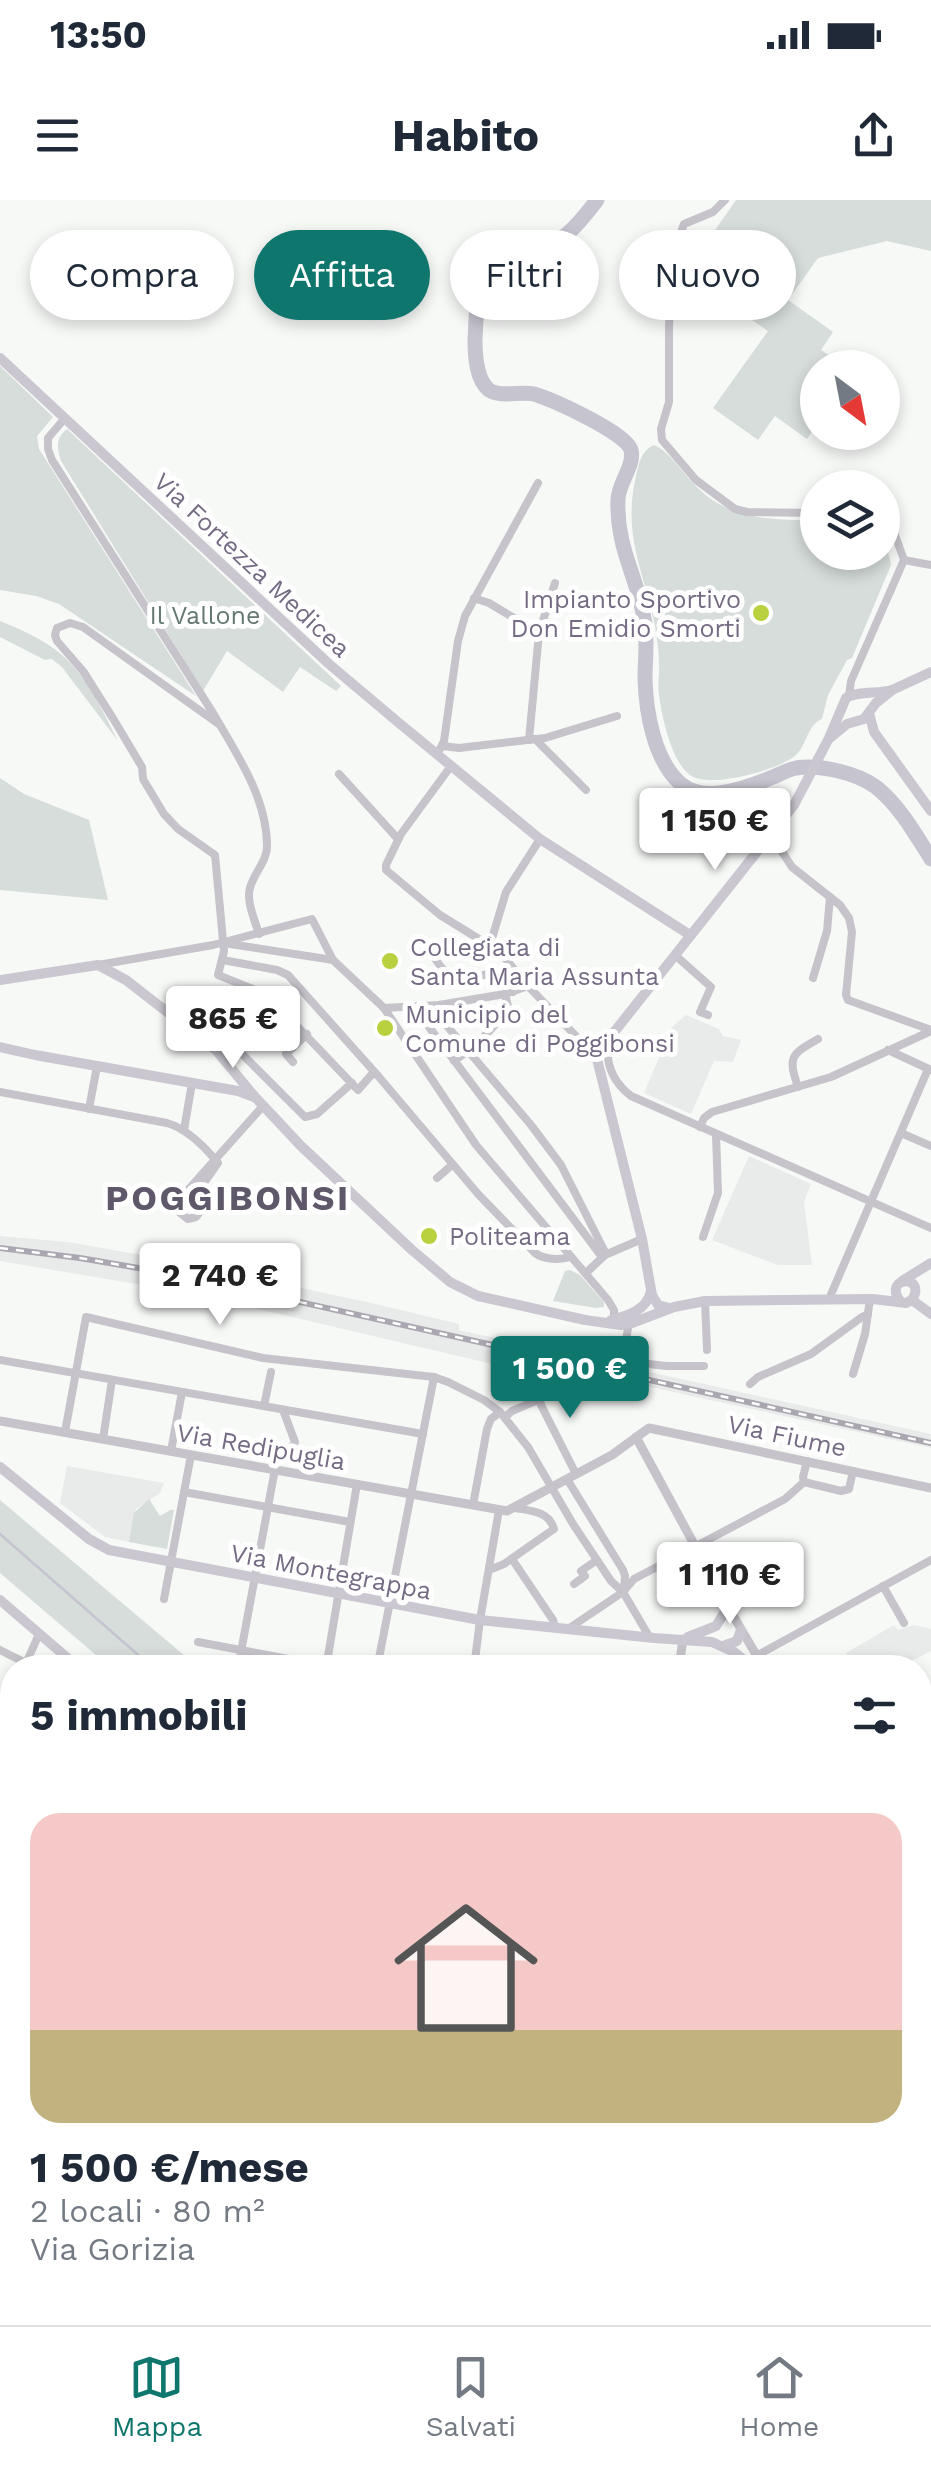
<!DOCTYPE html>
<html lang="it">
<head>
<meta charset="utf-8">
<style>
  :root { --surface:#fff; --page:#f6f6f7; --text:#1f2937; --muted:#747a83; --line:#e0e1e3; --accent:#0f766e }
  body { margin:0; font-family:"Work Sans",sans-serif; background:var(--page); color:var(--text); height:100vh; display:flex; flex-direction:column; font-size:38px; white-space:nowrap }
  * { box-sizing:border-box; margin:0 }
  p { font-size:32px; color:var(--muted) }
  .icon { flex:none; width:55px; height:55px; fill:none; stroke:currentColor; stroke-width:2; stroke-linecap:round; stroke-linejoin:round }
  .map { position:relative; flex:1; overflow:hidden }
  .side { position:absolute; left:0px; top:1455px; width:932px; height:670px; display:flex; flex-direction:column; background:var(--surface); border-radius:40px 40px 0 0; box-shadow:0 5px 15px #0003 }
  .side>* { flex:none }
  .hud { position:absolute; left:30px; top:30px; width:872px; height:90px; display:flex; gap:20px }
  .needle { width:65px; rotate:148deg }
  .fabs { position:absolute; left:800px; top:150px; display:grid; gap:20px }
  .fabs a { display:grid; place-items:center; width:100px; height:100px; border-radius:50%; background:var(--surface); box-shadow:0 5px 15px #0003; font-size:50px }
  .price { position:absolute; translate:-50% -85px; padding:0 22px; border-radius:10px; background:#fff; color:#222; font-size:32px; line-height:65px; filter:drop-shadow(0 2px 5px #0008) }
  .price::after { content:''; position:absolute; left:50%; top:60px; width:30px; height:22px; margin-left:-15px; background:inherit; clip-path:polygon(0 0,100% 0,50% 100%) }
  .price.active { background:var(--accent); color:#fff }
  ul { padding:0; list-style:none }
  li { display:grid; align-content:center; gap:20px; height:530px; padding:0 30px }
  li span { display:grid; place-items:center; height:310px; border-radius:30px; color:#555 }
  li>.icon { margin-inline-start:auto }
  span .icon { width:180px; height:180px; fill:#fffc; stroke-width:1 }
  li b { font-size:42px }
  h2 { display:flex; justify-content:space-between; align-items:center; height:120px; padding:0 30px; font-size:42px }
  .chip { padding:0 35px; border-radius:45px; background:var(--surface); box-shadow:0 5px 15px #0003; font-size:35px; line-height:90px }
  .chip.active { background:var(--accent); color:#fff }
  .status { display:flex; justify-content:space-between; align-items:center; height:70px; padding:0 50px; background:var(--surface); direction:ltr }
  .status svg { height:28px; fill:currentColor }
  header { display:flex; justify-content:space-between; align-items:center; height:130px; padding:0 30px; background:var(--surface); font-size:45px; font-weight:700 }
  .tab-bar { display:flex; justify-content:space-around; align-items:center; height:140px; border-top:2px solid var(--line); background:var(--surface); font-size:28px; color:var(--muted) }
  .tab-bar a { display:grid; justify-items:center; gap:5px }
  .tab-bar .active { color:var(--accent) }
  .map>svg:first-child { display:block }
  .built { fill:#e9eaea }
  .green { fill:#d6ddda }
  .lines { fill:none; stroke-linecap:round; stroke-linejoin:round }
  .stream { stroke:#c6c4cf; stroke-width:2.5 }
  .river { stroke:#c6c4cf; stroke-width:15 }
  .minor { stroke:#c6c3ca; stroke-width:8 }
  .tertiary { stroke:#c6c3ca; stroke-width:9 }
  .secondary { stroke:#cbc7d0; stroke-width:10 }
  .primary { stroke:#cbc7d0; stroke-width:11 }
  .motorway { stroke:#cbc7d0; stroke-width:14 }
  .rail-casing { stroke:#aaa7b0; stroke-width:6 }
  .rail { stroke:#fff; stroke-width:2.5; stroke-dasharray:8; stroke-linecap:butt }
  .poi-dot { fill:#b9d03f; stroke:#fff; stroke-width:4 }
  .labels { text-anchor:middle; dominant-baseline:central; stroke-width:10; stroke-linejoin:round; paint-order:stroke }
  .street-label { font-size:25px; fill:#756b84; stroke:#fff }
  .poi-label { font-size:25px; fill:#756b84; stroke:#fff; text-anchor:start }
  .park-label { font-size:25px; fill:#657772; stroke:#fff }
  .district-label { font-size:35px; font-weight:bold; letter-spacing:2.5px; fill:#5f586a; stroke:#fff }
</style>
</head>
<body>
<div class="status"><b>13:50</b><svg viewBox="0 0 49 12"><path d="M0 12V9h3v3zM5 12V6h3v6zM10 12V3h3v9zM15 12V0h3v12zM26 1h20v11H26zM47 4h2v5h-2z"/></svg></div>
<header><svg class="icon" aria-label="menu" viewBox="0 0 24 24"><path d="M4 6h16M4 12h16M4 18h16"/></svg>Habito<svg class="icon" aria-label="share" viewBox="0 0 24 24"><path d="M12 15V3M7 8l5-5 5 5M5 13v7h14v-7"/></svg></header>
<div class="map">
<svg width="931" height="2125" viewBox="0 0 931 2125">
  <rect width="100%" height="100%" fill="#f7f9f7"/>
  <g class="built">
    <path d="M686,815L719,829L723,836L741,840L733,862L714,861L691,914L644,893L672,827Z"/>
    <path d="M749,956L811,984L804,1002L812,1065H778L712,1040Z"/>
    <path d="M0,1036L68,1042L153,1057V1060L266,1086L268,1081L367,1102L459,1124V1130L931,1234V1248L632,1183L605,1179L517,1175V1170L195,1094L0,1061Z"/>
    <path d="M67,1266L164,1283L160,1293L136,1309L129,1342L105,1337L60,1303Z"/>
    <path d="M894,1425L898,1430L914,1425L931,1429V1451L900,1467H852L846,1453Z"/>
  </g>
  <g class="green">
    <path d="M736,0H931V51L887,41L818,58L788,100L833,132L821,150L847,167L818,168L817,224L807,239L775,216L758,240L713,208L768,131L699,83L701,50Z"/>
    <path d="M0,166L53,217L37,236L39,249L196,496L59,404L36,396L0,390Z"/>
    <path d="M67,229L341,486L336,491L300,467L283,492L227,451L203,491L61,261C57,248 55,238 67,229Z"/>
    <path d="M654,245C670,252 680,270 693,283C728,321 769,319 817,321L818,352H882L883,340L887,346L891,365L852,458L847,460L828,495L822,519C807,525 807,545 796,555C779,570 714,587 693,577C672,566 662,517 659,495C657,485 660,474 659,464C659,452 657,438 655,426C644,371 622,335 636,276C639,263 641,251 654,245Z"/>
    <path d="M0,421C17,428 34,435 50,446C84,468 100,506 118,541L62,467L52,459L45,460L0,437Z"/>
    <path d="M0,578L24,594L89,620L108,700L0,690Z"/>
    <path d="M570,1070L580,1075L604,1102V1107L596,1108L553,1101L565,1071Z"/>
    <path d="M149,1299L160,1316L170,1310H174L167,1349L129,1342L134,1313Z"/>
    <path d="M0,1300L198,1467H110L0,1373Z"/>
  </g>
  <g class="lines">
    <g class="stream">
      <path d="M0,1334L153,1468"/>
      <path d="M920,1645L931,1646"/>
      <path d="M0,2101L12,2074"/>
    </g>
    <path class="river" d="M597,0C587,13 579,24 567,34C543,52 494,69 481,95C475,107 476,127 475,140C475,156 476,179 489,190C500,198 521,191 534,194C551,199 627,233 631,250C635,266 618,283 618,300C616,347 637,376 644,418C648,438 645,459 645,479C646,512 654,561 681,584C703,603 743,589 768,579C777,576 786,570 796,568C819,564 857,573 876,587C899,605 916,635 931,659"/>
    <g class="minor">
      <path d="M725,0L713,12L684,24L677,43L672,70L669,126V202L661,229L662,240L696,280L735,309L747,312L818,313"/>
      <path d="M65,218L48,238V249L52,260L213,513C236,553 266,596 267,644C268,661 254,672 250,688C246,701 255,721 259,734"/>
      <path d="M882,325L895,335L904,360"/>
      <path d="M904,360L931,365"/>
      <path d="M474,398L489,403L539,433"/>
      <path d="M849,496L851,481L904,360"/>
      <path d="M220,525L83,427L70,423L57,428L55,435L57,441L83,471L114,520L142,567L143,579L164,614L178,629L215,655L224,751L218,775L260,792L272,800L358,890L374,872"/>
      <path d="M535,539L586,590"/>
      <path d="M529,540L539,433L555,383"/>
      <path d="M443,546L459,548L545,538L617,516"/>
      <path d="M437,555L444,541L458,441L465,416L538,283"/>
      <path d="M451,566L401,634L386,665V670L440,715L500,752L528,786L596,857"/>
      <path d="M339,574L398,639"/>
      <path d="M771,635L792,667L840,705L849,718L852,732L846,795L848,800L931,830"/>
      <path d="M425,743C453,788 451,780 501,772L513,792"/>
      <path d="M230,744L333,760"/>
      <path d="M490,745L506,692L540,639"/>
      <path d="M675,755L711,787L700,812L708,815"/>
      <path d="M223,760L277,770L288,775L379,877L478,994L535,1053C544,1060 560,1060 571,1057"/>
      <path d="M98,765L213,745L312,719L333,760L384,808L476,945L608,1100L614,1110V1120"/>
      <path d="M813,778L827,731L830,697"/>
      <path d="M439,805L447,826L531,925L561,965L606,1054"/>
      <path d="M384,808L439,805L505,794L528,786"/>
      <path d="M182,822L200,817L206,818L305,917L317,914L352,883"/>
      <path d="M429,827L602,1057"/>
      <path d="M608,841C605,864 613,882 631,896L931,1028"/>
      <path d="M888,850L931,870"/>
      <path d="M454,861C474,847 496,828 508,806L505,794"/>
      <path d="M293,862L286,854L307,834"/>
      <path d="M798,887C788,857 790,855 818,839"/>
      <path d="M0,892L167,923C187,929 205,947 218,963L204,983L201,1000V1011L196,1017L188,1019L179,1012L177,1005L180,999L263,906"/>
      <path d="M89,909L97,866"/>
      <path d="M700,927L704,918L712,912L831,877L931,831"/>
      <path d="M184,930L192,883"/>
      <path d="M901,933L931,946"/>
      <path d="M437,978L452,965"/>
      <path d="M703,1037L718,993L716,934"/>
      <path d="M586,1073L605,1055L642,1039"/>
      <path d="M829,1099L928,869"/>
      <path d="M705,1101L707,1150"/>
      <path d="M629,1124C626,1136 624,1151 632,1162L666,1166H704"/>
      <path d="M0,1160L423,1234"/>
      <path d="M853,1174L865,1134L870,1099"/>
      <path d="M750,1184L758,1177L811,1154L862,1117L868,1114"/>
      <path d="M264,1206L271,1172"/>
      <path d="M505,1217L512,1211L540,1199"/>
      <path d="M65,1232L86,1117L263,1158L434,1177L448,1182L484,1200L500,1212L528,1247L573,1324L611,1381L623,1392L650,1438"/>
      <path d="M103,1239L112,1180"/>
      <path d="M171,1251L182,1192"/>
      <path d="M807,1261L803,1277L804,1282L841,1291L849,1289L853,1271"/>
      <path d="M272,1269C277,1257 290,1253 295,1242L283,1210"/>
      <path d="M576,1274L541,1205L540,1199L547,1195H609"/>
      <path d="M567,1279L623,1370L625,1376L624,1388"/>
      <path d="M184,1292L350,1322"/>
      <path d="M473,1305L487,1229L491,1219L500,1212"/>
      <path d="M512,1359L553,1420L555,1428"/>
      <path d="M489,1370L504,1364L554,1329C549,1311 531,1311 515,1308"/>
      <path d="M574,1384L585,1376L581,1371L597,1360"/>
      <path d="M883,1386L904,1423"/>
      <path d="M164,1399L191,1255"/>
      <path d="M568,1429L623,1392L634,1379L785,1299L804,1282"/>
      <path d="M198,1442L326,1466"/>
      <path d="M0,1450L36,1468"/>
      <path d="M758,1455L931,1360"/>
      <path d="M24,1468L39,1434"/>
      <path d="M238,1468L275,1269"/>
      <path d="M326,1468L357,1284"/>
      <path d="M380,1468L379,1458L434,1177"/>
      <path d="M474,1468L480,1420L499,1310"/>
      <path d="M920,1507L931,1508"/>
      <path d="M0,1532L11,1502"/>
      <path d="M920,1681L931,1682"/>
      <path d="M0,1894H12"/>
      <path d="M920,1900L928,1863"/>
      <path d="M920,2007L931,2021"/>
      <path d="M160,2112L169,2125"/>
      <path d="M355,2112L357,2120L362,2125"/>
      <path d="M772,2112L776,2125"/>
      <path d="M708,2125L715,2112"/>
    </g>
    <g class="tertiary">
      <path d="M0,1221L507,1311L612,1255L649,1228L931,1288"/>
      <path d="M636,1237L728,1407L764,1468"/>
      <path d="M679,1468L683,1439"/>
    </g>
    <g class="secondary">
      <path d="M0,158L329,464L399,523L540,639L690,735"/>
      <path d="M869,513L874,532L931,611"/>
      <path d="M830,538L847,524L864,519L876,503L892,490L931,472"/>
      <path d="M0,780L98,765L126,780L216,850L255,897L301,946L412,1050L450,1082L478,1096L585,1120L621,1125L632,1123L674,1107L705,1101L873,1099L906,1103L912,1100"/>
      <path d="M0,847L35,855L238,891L254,897"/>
      <path d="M902,1081L931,1063"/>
      <path d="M912,1100L931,1114"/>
      <path d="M900,1101C882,1076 928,1074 912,1100"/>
      <path d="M669,1108L658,1105L652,1095L642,1039L596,855L794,605L829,538L846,498C857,491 878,494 892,490"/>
      <path d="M611,1120C628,1116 647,1110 651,1091"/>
      <path d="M0,1267L89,1339L109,1350L480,1420L654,1438L712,1442L734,1452L754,1468"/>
      <path d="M0,1400L79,1468"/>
      <path d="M688,1437L716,1426L728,1407"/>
      <path d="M723,1446L737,1441L741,1430"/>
      <path d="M920,1611L931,1612"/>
      <path d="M0,1664L12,1674"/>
      <path d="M920,1754L931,1774"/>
      <path d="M920,1865L931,1862"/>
    </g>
    <g class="primary">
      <path d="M920,1916L931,1918"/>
      <path d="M440,2112L459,2125"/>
      <path d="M243,2125L251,2112"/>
      <path d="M591,2125L600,2112"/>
    </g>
    <g class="motorway">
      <path d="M0,1633L12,1641"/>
      <path d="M0,1644L12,1652"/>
      <path d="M548,2112L562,2125"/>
      <path d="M563,2112L578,2125"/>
    </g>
    <g class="rail-casing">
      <path id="rail" d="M0,1048L80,1058L179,1075L931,1243"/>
    </g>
    <use href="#rail" class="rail"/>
  </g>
  <g class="poi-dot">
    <circle cx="761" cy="413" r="10"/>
    <circle cx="390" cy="761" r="10"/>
    <circle cx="385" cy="828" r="10"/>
    <circle cx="429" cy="1036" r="10"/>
  </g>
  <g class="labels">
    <g class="street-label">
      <text transform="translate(252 365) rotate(43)">Via Fortezza Medicea</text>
      <text transform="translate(787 1236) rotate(12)">Via Fiume</text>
      <text transform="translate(261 1247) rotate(10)">Via Redipuglia</text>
      <text transform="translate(331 1372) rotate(11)">Via Montegrappa</text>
    </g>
    <g class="poi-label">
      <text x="741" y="399" text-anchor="end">Impianto Sportivo<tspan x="741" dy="29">Don Emidio Smorti</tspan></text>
      <text x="410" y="747">Collegiata di<tspan x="410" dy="29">Santa Maria Assunta</tspan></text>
      <text x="405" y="814">Municipio del<tspan x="405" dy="29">Comune di Poggibonsi</tspan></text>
      <text x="449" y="1036">Politeama</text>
    </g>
    <g class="park-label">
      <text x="205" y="415">Il Vallone</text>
    </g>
    <g class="district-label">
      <text x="228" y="998">POGGIBONSI</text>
    </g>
  </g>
</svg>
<div class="fabs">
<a><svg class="needle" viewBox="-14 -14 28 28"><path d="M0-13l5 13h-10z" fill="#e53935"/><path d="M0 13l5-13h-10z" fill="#747a83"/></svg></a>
<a><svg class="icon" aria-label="layers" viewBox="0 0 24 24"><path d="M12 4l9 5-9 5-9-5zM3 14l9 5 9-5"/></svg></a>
</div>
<b class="price" style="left:715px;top:673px">1 150 €</b>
<b class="price" style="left:233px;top:871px">865 €</b>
<b class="price" style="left:220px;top:1128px">2 740 €</b>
<b class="price active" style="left:570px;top:1221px">1 500 €</b>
<b class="price" style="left:730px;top:1427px">1 110 €</b>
<div class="hud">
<a class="chip">Compra</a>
<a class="chip active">Affitta</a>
<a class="chip">Filtri</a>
<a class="chip">Nuovo</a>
</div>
<section class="side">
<h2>5 immobili<svg class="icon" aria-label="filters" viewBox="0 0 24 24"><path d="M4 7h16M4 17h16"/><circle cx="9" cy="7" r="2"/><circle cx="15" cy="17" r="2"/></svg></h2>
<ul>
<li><span style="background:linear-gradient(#f6c9c9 70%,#c2b280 0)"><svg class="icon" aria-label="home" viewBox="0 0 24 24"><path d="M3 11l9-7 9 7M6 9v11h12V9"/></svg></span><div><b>1 500 €/mese</b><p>2 locali · 80 m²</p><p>Via Gorizia</p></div></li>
</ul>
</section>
</div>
<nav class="tab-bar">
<a class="active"><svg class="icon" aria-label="map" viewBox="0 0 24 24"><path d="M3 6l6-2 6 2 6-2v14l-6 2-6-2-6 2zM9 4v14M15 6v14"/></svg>Mappa</a>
<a><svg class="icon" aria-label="saved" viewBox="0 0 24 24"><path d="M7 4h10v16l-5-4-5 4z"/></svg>Salvati</a>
<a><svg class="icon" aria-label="home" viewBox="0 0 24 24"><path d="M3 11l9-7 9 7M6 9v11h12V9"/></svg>Home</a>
</nav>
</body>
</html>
